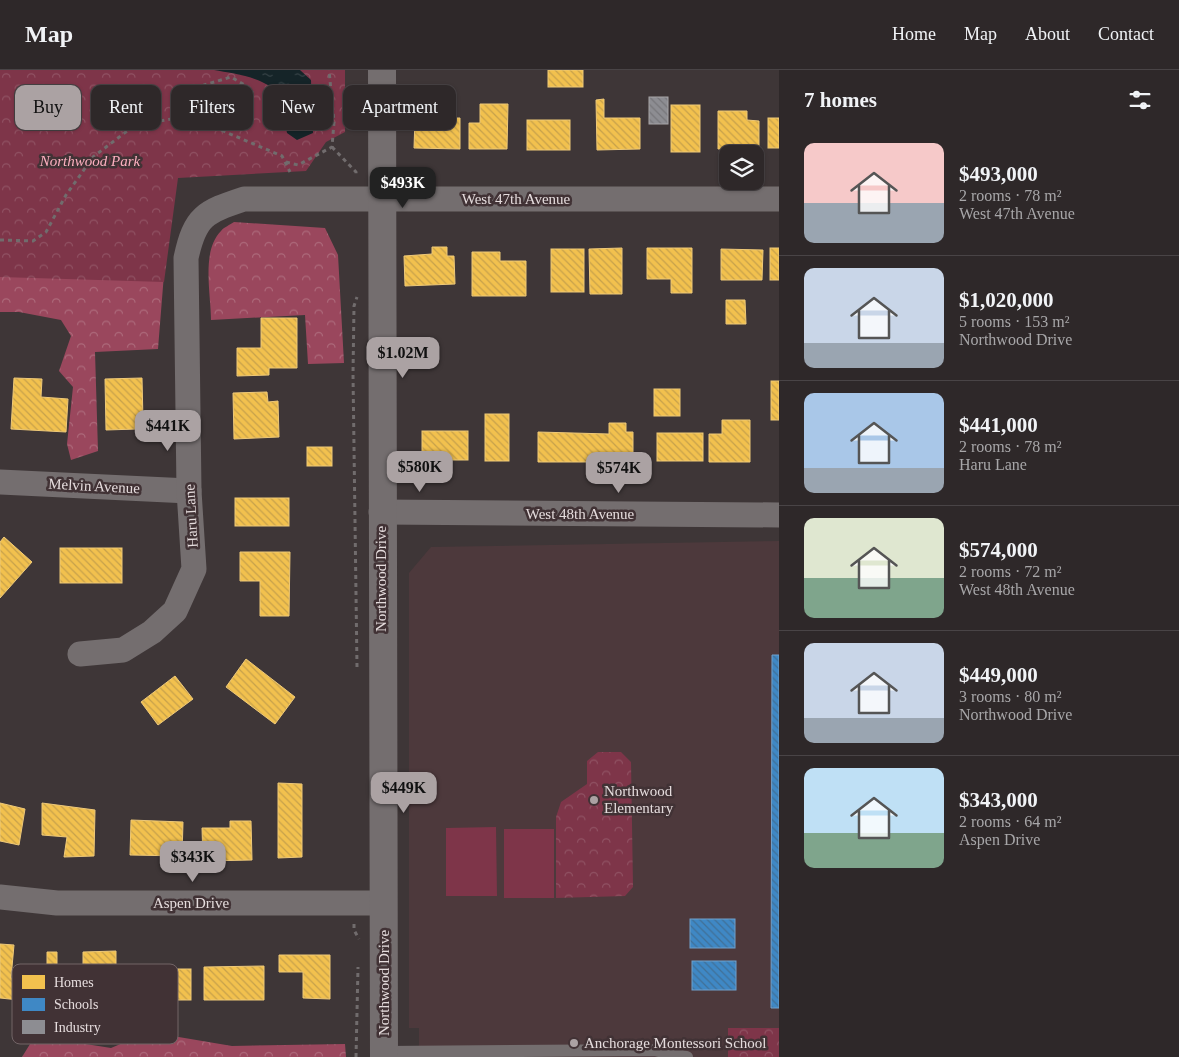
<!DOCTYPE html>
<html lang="en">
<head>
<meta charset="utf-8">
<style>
  :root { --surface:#2e2829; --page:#3a3435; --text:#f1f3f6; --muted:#a7a6a8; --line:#494446; --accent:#aba2a3 }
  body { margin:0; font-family:"Times New Roman",serif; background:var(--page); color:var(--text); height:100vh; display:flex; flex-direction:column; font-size:19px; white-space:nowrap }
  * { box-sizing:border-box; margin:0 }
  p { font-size:16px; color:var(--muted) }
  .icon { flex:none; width:28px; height:28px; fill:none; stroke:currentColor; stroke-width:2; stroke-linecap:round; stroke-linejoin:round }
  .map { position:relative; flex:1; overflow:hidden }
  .drawer { display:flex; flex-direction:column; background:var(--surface); width:400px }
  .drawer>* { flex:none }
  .banner { position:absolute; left:15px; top:15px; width:475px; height:45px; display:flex; gap:10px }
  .controls { position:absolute; left:719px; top:75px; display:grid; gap:10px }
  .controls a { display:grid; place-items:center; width:45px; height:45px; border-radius:10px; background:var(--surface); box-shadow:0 1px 4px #0004,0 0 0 1px var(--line); font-size:25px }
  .price { position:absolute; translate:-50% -42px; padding:0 11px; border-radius:10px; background:var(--accent); color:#111; font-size:16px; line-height:32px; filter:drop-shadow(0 1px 2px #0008) }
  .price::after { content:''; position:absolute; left:50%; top:30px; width:15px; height:11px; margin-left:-8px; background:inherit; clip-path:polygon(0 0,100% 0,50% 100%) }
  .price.on { background:#222; color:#fff }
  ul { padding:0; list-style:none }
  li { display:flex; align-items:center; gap:15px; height:125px; padding:0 25px }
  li+li { border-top:1px solid var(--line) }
  li span { display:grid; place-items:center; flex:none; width:140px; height:100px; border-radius:10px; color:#555 }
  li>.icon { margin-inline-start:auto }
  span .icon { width:60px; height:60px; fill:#fffc; stroke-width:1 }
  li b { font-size:21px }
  h2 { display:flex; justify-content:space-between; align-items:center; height:60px; padding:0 25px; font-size:21px }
  .pill { padding:0 18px; border-radius:10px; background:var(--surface); box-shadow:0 1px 4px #0004,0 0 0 1px var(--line); font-size:18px; line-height:45px }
  .pill.on { background:var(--accent); color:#111 }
  header { display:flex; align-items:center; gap:30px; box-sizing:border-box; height:70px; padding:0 25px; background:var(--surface); border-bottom:1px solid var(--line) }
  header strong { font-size:24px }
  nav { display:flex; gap:28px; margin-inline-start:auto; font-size:18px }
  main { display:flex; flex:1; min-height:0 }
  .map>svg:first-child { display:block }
  .built { fill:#4d393c }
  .forest { fill:url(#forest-crowns) }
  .park { fill:url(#park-crowns) }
  .garden { fill:#7e3549 }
  .water { fill:url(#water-ripples) }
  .homes { fill:url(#homes-back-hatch); stroke:#eec979 }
  .schools { fill:url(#schools-back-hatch); stroke:#71a1cc }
  .industry { fill:url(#industry-back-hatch); stroke:#a7a5a8 }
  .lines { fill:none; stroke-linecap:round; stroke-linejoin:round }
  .path { stroke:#716c6d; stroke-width:3; stroke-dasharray:4 4; stroke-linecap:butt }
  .service { stroke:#746e6f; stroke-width:12 }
  .minor { stroke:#746e6f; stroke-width:25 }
  .tertiary { stroke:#746e6f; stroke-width:28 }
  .poi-dot { fill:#aba2a3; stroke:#413235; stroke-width:2 }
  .labels { text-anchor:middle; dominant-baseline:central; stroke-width:5; stroke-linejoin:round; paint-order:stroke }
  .park-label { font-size:15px; font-style:italic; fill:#fdafbf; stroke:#413235 }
  .street-label { font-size:15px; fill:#e5dcdd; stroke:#413235 }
  .poi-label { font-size:15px; fill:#e5dcdd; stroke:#413235; text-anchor:start }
  .key { fill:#413235; stroke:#726567; stroke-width:1 }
  .key-label { font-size:14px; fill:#e5dcdd }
</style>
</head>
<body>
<header>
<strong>Map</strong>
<nav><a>Home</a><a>Map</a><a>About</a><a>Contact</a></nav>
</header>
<main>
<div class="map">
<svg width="779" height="987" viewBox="0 0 779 987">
  <defs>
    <pattern id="forest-crowns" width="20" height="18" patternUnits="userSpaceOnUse" patternTransform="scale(1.25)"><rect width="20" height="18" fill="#9a475d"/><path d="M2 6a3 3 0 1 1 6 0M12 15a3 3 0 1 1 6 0" fill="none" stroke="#ad6a7b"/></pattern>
    <pattern id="park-crowns" width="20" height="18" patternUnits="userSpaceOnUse" patternTransform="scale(1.25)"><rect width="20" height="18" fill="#7e3549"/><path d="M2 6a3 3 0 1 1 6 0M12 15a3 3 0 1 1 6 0" fill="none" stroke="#905263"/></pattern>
    <pattern id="water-ripples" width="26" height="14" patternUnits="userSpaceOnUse" patternTransform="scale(1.25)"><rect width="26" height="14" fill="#152428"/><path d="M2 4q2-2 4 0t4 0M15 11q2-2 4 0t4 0" fill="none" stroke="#374347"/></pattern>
    <pattern id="homes-back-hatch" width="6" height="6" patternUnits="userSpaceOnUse" patternTransform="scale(1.25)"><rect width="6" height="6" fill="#f2c14e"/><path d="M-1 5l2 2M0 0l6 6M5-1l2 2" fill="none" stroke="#c7a14b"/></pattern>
    <pattern id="schools-back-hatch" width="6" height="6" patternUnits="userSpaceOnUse" patternTransform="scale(1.25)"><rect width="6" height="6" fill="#3f88c5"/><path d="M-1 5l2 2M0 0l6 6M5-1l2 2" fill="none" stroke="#417097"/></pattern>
    <pattern id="industry-back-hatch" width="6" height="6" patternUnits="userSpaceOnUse" patternTransform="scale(1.25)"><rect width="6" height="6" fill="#8d8d92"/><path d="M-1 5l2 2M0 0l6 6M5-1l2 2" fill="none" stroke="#77767a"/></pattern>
  </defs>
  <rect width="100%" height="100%" fill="#3e3637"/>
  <path class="built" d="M779,471V958H728V987H419V958H409V503L431,477Z"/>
  <g class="forest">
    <path d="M0,81L153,97L168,154L158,279L95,282L98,381L71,390L67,374L73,317L59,301L71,266L61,250L19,242H0Z"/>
    <path d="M234,152L325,158L338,185L344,293L308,294L305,245L211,250C211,224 201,181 221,161C224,157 230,155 234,152Z"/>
    <path d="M149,962L232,976L345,974L346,987H22L35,966L111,978Z"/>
  </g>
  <g class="park">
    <path d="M0,0H345V62L326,72L306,101L178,108L164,212L0,207Z"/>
    <path d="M598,682H621L631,692L633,817L625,826L556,828V747L561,732L587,714V691Z"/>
    <rect x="728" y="958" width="51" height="29"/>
  </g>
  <g class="garden">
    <path d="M496,757L497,826H446V758Z"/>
    <rect x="504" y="759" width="50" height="69"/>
  </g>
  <path class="water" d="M214,0H300L311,10L313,63L297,70L287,63C285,53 286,41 283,32C274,8 236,4 214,0Z"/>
  <g class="homes">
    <rect x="548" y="0" width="35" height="17"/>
    <path d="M604,29V48H640V79L597,80L596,30Z"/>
    <path d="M480,34H508L507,79H469V53H480Z"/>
    <rect x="671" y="35" width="29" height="47"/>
    <path d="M718,41H747V50L759,51V79H718Z"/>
    <path d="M415,48H460V79L414,78Z"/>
    <rect x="768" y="48" width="11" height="30"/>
    <rect x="527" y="50" width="43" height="30"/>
    <path d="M432,177H447V186H454L455,214L405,216L404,186L432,184Z"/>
    <path d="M622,178V224H590L589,179Z"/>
    <path d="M647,178H692V223H671V209H647Z"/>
    <rect x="770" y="178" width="9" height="32"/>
    <rect x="551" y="179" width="33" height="43"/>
    <path d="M721,179L763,180L762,210H721Z"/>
    <path d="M472,182H500V191H526V226H472Z"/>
    <path d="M726,230H745L746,254H726Z"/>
    <path d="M261,248H297V298H269V305L237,306V278H261Z"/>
    <path d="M14,308L42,309L41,327L68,329L66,362L11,359Z"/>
    <path d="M142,308L143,351L169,350V358L106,360L105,309Z"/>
    <rect x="771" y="311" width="8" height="39"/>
    <rect x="654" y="319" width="26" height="27"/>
    <path d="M267,322L268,332L278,331L279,367L234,369L233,323Z"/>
    <rect x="485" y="344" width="24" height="47"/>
    <path d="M722,350H750V392H709V364H722Z"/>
    <path d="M609,353H626V362H633V392H538V362L609,364Z"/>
    <rect x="422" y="361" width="46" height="29"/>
    <rect x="657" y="363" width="46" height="28"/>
    <rect x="307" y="377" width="25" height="19"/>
    <rect x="235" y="428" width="54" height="28"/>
    <path d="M4,467L32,492L0,528V472Z"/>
    <rect x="60" y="478" width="62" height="35"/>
    <path d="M240,482H290L289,546H260V511H240Z"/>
    <path d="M246,589L295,627L275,654L226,617Z"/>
    <path d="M175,606L193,629L158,655L141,632Z"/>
    <path d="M278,713L302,714V787L278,788Z"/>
    <path d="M0,733L25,739L19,775L0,771Z"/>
    <path d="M42,733L95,740L94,786L64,787L67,767L42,765Z"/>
    <path d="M131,750L183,752L182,786L130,785Z"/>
    <path d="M230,751H251L252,790L203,791L202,758H230Z"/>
    <path d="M0,874L14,875L11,908L21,909L19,930L0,928Z"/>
    <path d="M116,881V931H58L57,910H47V882H57V903H83V882Z"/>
    <path d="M279,885H330V929L303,928V902H279Z"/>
    <path d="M264,896V930H204V897Z"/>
    <rect x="123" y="899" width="68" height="31"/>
  </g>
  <g class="schools">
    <path d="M772,585H779V938H771Z"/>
    <rect x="690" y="849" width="45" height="29"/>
    <rect x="692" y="891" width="44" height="29"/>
  </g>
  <rect class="industry" x="649" y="27" width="19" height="27"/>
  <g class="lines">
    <g class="path">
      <path d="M184,47L197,40L201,18L204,15L231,7L253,20L232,64"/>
      <path d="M332,77L356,102V104"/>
      <path d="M286,92L298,95L332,77L334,52L329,0"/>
      <path d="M0,170L33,171L46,162L66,125L93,87L135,55L184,47L216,58L282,86L290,102"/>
      <path d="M357,597L353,304L354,236L357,227"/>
      <path d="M354,854V860L359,869"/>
      <path d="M356,987L358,897"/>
    </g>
    <path class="service" d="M384,982L654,980L687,987"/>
    <g class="minor">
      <path d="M0,412L189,421"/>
      <path d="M381,442L779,445"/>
      <path d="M80,584L123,580L152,562L175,541L194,499L189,421L186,188C195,146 205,142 244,129H779"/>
      <path d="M0,827L57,833H383"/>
    </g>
    <path class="tertiary" d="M382,0L384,987"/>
  </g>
  <g class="poi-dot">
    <circle cx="594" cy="730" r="5"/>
    <circle cx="574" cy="973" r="5"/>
  </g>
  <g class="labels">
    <g class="park-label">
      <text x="90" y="91">Northwood Park</text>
    </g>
    <g class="street-label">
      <text x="516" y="129">West 47th Avenue</text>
      <text transform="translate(94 416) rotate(3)">Melvin Avenue</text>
      <text x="580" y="444">West 48th Avenue</text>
      <text transform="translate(191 446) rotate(-93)">Haru Lane</text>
      <text transform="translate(381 509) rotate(-90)">Northwood Drive</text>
      <text x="191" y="833">Aspen Drive</text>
      <text transform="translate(384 913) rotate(-90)">Northwood Drive</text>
    </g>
    <g class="poi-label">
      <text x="604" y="721">Northwood<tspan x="604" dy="17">Elementary</tspan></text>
      <text x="584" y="973">Anchorage Montessori School</text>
    </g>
  </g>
  <rect x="12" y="894" width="166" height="80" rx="8" class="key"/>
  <rect x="22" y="905" width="23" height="14" fill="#f2c14e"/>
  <rect x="22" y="928" width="23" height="13" fill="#3f88c5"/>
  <rect x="22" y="950" width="23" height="14" fill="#8d8d92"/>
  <g class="key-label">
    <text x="54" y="917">Homes</text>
    <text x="54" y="939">Schools</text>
    <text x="54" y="962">Industry</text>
  </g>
</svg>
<div class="controls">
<a><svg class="icon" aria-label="layers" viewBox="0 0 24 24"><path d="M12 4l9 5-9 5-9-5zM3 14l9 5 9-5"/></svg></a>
</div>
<b class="price on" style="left:403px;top:139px">$493K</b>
<b class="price" style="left:403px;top:309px">$1.02M</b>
<b class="price" style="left:168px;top:382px">$441K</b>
<b class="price" style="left:420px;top:423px">$580K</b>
<b class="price" style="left:619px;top:424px">$574K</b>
<b class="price" style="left:404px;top:744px">$449K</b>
<b class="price" style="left:193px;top:813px">$343K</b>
<div class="banner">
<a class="pill on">Buy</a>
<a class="pill">Rent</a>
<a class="pill">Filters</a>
<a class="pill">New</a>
<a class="pill">Apartment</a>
</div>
</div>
<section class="drawer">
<h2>7 homes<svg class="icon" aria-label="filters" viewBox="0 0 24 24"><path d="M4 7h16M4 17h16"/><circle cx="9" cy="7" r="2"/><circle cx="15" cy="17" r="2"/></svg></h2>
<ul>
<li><span style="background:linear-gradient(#f6c9c9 60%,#9aa5b1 0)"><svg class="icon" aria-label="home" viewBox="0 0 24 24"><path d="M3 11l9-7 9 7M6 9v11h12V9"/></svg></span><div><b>$493,000</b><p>2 rooms · 78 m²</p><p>West 47th Avenue</p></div></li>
<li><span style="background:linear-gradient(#c9d6e8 75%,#9aa5b1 0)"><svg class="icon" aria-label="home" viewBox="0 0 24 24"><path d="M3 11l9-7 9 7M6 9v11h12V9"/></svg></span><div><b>$1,020,000</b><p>5 rooms · 153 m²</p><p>Northwood Drive</p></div></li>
<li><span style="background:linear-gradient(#a9c7e8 75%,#9aa5b1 0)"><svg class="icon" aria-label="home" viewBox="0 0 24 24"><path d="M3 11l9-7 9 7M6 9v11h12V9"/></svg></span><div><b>$441,000</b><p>2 rooms · 78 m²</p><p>Haru Lane</p></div></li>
<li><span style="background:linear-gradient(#dfe7d0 60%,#7fa58c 0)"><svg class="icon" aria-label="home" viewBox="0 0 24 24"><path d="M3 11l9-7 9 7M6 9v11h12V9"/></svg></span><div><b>$574,000</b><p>2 rooms · 72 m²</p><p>West 48th Avenue</p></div></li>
<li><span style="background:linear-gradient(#c9d6e8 75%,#9aa5b1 0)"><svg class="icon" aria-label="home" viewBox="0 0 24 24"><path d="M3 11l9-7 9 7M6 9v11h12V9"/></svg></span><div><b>$449,000</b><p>3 rooms · 80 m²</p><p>Northwood Drive</p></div></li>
<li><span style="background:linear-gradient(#bfe0f5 65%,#7fa58c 0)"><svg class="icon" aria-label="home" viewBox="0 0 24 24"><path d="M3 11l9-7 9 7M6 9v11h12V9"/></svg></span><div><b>$343,000</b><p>2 rooms · 64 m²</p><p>Aspen Drive</p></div></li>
</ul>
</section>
</main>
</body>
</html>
